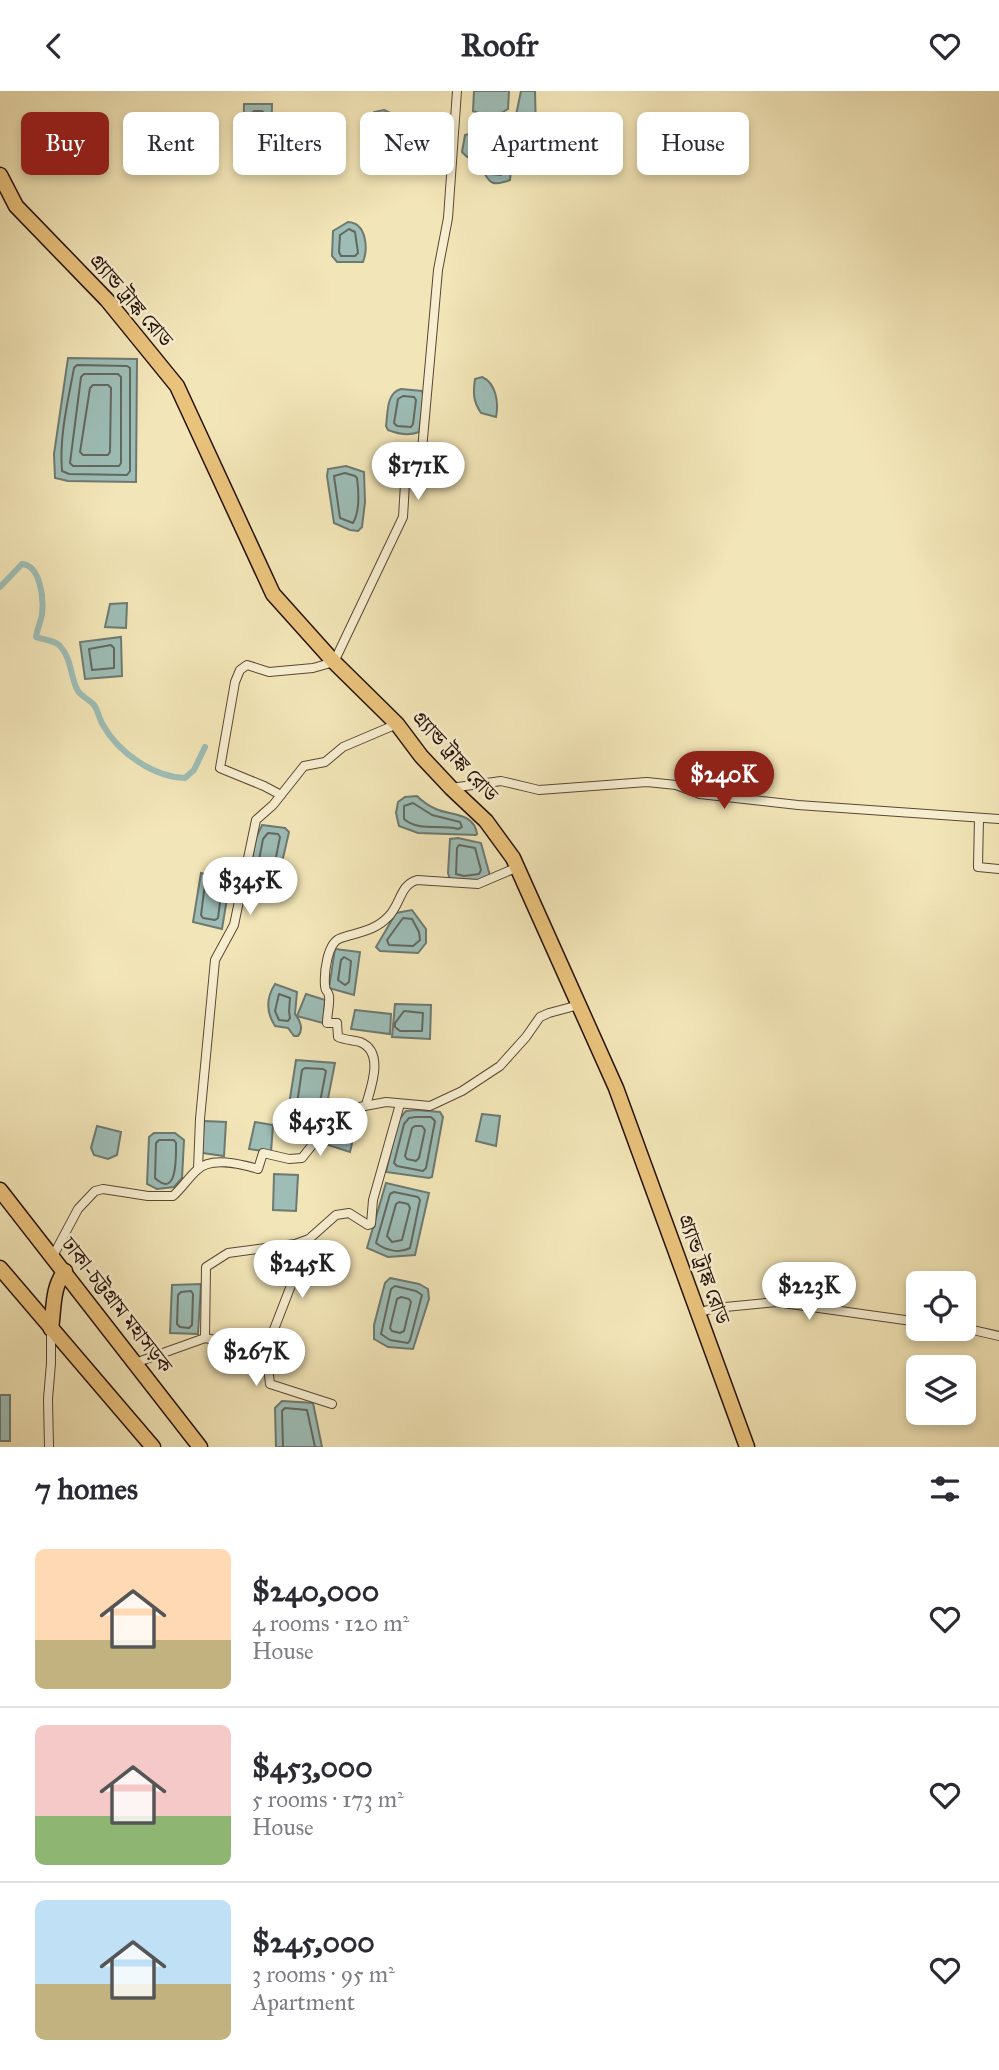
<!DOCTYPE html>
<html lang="en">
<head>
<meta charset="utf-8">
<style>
  :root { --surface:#fff; --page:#f7f7f7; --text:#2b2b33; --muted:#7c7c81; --line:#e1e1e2; --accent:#8f2418 }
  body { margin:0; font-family:"IM FELL Great Primer","Noto Serif Bengali",serif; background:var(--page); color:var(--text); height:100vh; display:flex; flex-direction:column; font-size:26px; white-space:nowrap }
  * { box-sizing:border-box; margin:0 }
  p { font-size:23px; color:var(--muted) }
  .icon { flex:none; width:38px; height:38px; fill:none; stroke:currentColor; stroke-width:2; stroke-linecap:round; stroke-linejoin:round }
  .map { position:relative; height:1356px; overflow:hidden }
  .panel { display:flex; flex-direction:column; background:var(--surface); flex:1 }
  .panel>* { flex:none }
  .banner { position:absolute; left:21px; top:21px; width:957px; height:63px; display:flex; gap:14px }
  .buttons { position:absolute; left:906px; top:1180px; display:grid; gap:14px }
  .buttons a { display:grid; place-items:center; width:70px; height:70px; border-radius:10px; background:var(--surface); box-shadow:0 4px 10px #0003; font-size:35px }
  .price { position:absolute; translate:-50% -60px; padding:0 16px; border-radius:24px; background:#fff; color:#222; font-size:23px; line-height:46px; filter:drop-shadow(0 2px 4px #0008) }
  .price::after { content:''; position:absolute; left:50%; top:42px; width:21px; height:16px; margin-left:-10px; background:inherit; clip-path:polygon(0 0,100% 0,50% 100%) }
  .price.active { background:var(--accent); color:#fff }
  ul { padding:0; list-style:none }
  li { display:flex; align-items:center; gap:21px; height:175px; padding:0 35px }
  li+li { border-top:2px solid var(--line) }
  li span { display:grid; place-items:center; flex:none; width:196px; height:140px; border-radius:10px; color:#555 }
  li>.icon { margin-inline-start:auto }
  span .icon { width:84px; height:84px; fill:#fffc; stroke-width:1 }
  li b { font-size:30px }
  h2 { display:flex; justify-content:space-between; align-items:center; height:84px; padding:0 35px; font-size:30px }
  .chip { padding:0 24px; border-radius:10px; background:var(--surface); box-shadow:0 4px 10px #0003; font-size:24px; line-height:63px }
  .chip.active { background:var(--accent); color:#fff }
  header { display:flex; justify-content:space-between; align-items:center; height:91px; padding:0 35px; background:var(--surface); font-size:32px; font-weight:800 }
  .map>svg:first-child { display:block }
  .water { fill:#9dbdb6; stroke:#6d7971; stroke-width:2 }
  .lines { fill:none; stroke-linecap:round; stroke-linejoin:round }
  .shore { stroke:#626860; stroke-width:2 }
  .canal { stroke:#9dbdb6; stroke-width:6 }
  .street-casing { stroke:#594734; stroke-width:10 }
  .highway-casing { stroke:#261209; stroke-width:17 }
  .street { stroke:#f7eed0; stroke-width:8 }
  .highway { stroke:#e9c27c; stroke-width:14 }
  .labels { text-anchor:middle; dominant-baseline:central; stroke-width:5; stroke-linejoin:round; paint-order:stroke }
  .street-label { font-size:21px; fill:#261209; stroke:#f7eed0 }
</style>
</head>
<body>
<header><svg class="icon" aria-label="back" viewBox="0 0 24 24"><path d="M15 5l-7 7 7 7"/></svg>Roofr<svg class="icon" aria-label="heart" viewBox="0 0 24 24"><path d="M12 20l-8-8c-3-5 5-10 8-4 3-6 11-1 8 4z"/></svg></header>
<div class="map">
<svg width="999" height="1356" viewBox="0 0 999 1356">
  <rect width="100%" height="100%" fill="#f2e5b7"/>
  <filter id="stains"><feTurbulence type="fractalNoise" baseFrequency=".00286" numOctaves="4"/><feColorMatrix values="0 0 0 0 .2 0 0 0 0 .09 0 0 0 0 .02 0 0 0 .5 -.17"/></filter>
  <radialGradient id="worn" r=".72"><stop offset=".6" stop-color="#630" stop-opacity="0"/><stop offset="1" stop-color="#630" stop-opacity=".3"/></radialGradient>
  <g class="water">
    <path d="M474,0H509L508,18C496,26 487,26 473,20Z"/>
    <path d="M521,0H535L536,41H517L516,24Z"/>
    <path d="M244,13H272L271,67H243Z"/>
    <path d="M384,19L397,25L400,31L395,70L380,71L366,67L362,53L374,21Z"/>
    <path d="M484,39L503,42C510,56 512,74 510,89C485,99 489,84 477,72C472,68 467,67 462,61L465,44Z"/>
    <path d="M348,131C367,132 368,158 363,171H337L332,165L333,140Z"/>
    <path d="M68,267L137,268L136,391L68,390L55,387L54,363Z"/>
    <path d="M482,286C496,292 499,312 496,326L481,322C473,310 473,302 475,288Z"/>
    <path d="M401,298L422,300L424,306L419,341C409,345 398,343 388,339L386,335C388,322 386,302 401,298Z"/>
    <path d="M346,375L364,381L365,411L362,436L358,440L350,439L334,432L327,385L328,378Z"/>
    <path d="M127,512L126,537L105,536L110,513Z"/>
    <path d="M121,546L122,585L85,588L80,551Z"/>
    <path d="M417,705C422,710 429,715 436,718C451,725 474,721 477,743L476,744L418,742L399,735L396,722L398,711L405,706Z"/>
    <path d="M262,734L285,737L289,741L280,780L258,779L251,773L256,747Z"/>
    <path d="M458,747L481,752L490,785L478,791L450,789L448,782L450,748Z"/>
    <path d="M201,782L230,789L222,838L193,831Z"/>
    <path d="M412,819L426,838V852L418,862L380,860L376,856L396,822Z"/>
    <path d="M335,858L360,861L354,904L329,897Z"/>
    <path d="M275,893L297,901L295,923C300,929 304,938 298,945H294L288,937L275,935C266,921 266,907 275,893Z"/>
    <path d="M306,903L325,909L323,932L297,925Z"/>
    <path d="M395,913L431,914L430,948L392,946Z"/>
    <path d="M355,919L391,923L390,943L351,938Z"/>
    <path d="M296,969L335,972L324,1028L288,1020Z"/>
    <path d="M416,1019L440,1021L443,1026L432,1086L429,1087L386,1081L398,1030L406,1020Z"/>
    <path d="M482,1023L500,1025L496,1055L476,1050Z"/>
    <path d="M204,1030L226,1031L224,1065L202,1062Z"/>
    <path d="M255,1031L273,1034L271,1061L249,1058Z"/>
    <path d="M97,1035L121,1041L117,1064L108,1068L94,1064L91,1057Z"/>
    <path d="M336,1036L355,1039L350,1061L328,1054Z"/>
    <path d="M154,1042H175L184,1049L182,1087L174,1096L157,1098L147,1093L149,1046Z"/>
    <path d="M274,1083L298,1084L296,1120L273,1119Z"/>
    <path d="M386,1092L429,1102L415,1164L388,1166L367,1157Z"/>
    <path d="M390,1187L419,1193L428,1198L429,1208L413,1258L388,1256L374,1248V1234L385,1192Z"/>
    <path d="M201,1193L198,1243L170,1242L172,1194Z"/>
    <rect x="0" y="1304" width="10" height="46"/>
    <path d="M282,1310L313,1312L322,1356H276L275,1317Z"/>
  </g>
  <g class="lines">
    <g class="shore">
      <path d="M254,20H262L265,23V57L262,60H253L250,57L251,23Z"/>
      <path d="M383,27L391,31L393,34L390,61L380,64L372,61L370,53L379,29Z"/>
      <path d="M485,46L495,47C503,54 506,75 501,84L491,83L483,68L469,59L471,50Z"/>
      <path d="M349,138L355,141L358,162L355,165H341L339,161L340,144Z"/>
      <path d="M77,274L127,275L130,277V380L127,384L69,383L62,380C59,346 68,310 74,277Z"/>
      <path d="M84,283H118L121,286V372L119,375H73L70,372L81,286Z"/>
      <path d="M93,294H108L111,297L110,361L108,364H83L80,361L90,297Z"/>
      <path d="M403,305L414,306L416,309L413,333L411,336L397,335L394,332L398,308Z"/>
      <path d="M345,382L355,385L357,387C359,402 360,420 353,432L340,427L334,385Z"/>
      <path d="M111,554L114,557V577L92,579L89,558Z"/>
      <path d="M413,712L432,724L460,731L462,736L458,738C440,733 419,741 404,728V715Z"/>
      <path d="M268,742L278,743L280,746L275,771L272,774L261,772L259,769L263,748Z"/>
      <path d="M459,754L475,757L481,779L479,783L464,785L456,783L457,757Z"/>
      <path d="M209,791L220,793L222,796L218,827L215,829L203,827L201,824L205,793Z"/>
      <path d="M403,827L412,828L419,841L420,849L413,855L389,854L387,849Z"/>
      <path d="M344,866L351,870L349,891L345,894L338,889L341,869Z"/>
      <path d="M279,903L290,907L289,920L290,927L288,930L279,929L275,920Z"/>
      <path d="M404,920L423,922L422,940H400L395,936V932Z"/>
      <path d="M305,977L323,978L326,980L319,1016L317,1019L297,1013L302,979Z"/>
      <path d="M416,1026H431L435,1030L426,1077L423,1080L397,1075L394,1072L404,1033L409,1027Z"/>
      <path d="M415,1035H422L425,1039L419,1067L416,1070L407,1068L405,1065L412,1037Z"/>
      <path d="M159,1049H174L176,1052C176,1063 178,1109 155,1087L156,1052Z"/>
      <path d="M394,1101L418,1106L420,1109L410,1157C399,1163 385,1159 376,1152L390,1103Z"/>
      <path d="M399,1111L408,1113L410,1117L402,1149L392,1151L387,1145L396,1113Z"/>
      <path d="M395,1195L416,1200L422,1204L410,1249L408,1252L390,1249L381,1243L391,1198Z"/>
      <path d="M181,1201L191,1200L193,1203L192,1234L189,1237L180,1236L177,1233L178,1204Z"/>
      <path d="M401,1206L409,1208L411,1211L404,1240L400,1242L392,1240L390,1237L397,1208Z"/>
      <path d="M283,1356L282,1320L285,1317L307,1319L315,1356"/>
    </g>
    <path class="canal" d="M0,496L22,473C40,474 44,507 42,523C41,530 37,538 36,546C43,549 54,548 60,555C72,568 70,586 78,600C82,606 89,608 94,614C98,619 99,628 103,634C118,661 153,686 185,687L194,679L205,656"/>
    <g class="street-casing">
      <g id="street">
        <path d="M451,697L501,690L539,699L647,691L676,694L700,703L798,714L999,728"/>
        <path d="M281,704L264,695L220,677L235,591L240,579L247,574L269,581L313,577L334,571L403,426L407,359H422L438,179L448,127L457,0"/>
        <path d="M979,727L978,776L999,778"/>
        <path d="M366,1014C371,996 385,961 360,951C353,949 345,949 338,946L337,932H327C327,924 330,913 329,905C327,897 326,903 325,895C324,882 327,851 341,847C359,841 375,840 389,825C401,812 400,794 417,789L478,793L518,776"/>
        <path d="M198,1078L200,1028L215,869L234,834L256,729L273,714L304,675L325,671L343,656L397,633"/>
        <path d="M53,1165L78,1118L95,1100L103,1098L148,1105H173C182,1097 188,1087 197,1079C211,1065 241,1073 258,1078L263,1062L289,1068L302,1067L335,1025L349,1018L386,1011L430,1015L462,1000L500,975L526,946L540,926L549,922L579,914"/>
        <path d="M697,1222L715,1217L776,1211L919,1231"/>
        <path d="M964,1237L999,1245"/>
        <path d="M205,1247L266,1259L270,1293L332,1313"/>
        <path d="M266,1259L309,1148"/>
        <path d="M135,1272L205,1247L206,1176L228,1162L295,1153L309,1148L336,1124L349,1122L368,1134L371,1133L373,1109L400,1013"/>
        <path d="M49,1356L48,1308L51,1272V1238"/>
      </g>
    </g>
    <g class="highway-casing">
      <g id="highway">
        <path d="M0,84L16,115L107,209L177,295L273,503L334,571L397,633L421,665L451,697L486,730L513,767L616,997L747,1356"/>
        <path d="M0,1099L200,1356"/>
        <path d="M0,1177L153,1356"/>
        <path d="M51,1238C54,1218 52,1196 65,1180"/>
      </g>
    </g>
    <use href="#street" class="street"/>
    <use href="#highway" class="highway"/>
  </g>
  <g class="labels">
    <g class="street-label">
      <text transform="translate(131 209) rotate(49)">গ্র্যান্ড ট্রাঙ্ক রোড</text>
      <text transform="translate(455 665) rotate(47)">গ্র্যান্ড ট্রাঙ্ক রোড</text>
      <text transform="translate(704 1178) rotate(70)">গ্র্যান্ড ট্রাঙ্ক রোড</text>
      <text transform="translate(117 1214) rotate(52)">ঢাকা-চট্টগ্রাম মহাসড়ক</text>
    </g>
  </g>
  <rect width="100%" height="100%" filter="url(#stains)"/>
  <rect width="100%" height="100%" fill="url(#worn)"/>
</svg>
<div class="buttons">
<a><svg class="icon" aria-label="locate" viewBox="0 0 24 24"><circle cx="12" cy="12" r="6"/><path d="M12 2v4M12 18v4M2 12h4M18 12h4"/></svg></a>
<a><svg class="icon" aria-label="layers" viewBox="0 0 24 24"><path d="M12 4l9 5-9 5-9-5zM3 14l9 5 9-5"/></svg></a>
</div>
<b class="price" style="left:418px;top:411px">$171K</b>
<b class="price active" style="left:724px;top:720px">$240K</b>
<b class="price" style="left:250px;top:826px">$345K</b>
<b class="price" style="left:320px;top:1067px">$453K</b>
<b class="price" style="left:302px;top:1209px">$245K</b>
<b class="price" style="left:809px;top:1231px">$223K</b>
<b class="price" style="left:256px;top:1297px">$267K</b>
<div class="banner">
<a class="chip active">Buy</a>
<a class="chip">Rent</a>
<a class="chip">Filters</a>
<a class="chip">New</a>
<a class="chip">Apartment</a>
<a class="chip">House</a>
</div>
</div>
<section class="panel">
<h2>7 homes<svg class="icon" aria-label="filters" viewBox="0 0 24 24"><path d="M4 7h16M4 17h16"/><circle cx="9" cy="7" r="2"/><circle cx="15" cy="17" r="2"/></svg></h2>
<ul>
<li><span style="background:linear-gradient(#ffd9b3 65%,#c2b280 0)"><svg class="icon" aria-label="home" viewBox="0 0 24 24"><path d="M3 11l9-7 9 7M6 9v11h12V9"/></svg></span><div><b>$240,000</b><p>4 rooms · 120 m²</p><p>House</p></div><svg class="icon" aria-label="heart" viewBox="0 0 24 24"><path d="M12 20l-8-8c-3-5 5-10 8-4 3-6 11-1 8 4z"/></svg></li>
<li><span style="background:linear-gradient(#f6c9c9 65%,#8fb573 0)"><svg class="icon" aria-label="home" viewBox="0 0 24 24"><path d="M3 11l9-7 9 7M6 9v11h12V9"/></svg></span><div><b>$453,000</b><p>5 rooms · 173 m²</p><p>House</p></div><svg class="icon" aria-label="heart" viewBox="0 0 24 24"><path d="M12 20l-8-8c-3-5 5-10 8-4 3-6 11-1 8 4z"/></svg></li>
<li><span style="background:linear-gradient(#bfe0f5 60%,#c2b280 0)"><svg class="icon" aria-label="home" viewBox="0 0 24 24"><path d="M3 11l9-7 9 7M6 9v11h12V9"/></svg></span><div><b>$245,000</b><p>3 rooms · 95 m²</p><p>Apartment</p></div><svg class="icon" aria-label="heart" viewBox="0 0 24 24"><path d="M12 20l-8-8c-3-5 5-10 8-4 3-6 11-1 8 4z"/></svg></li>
</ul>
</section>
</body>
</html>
